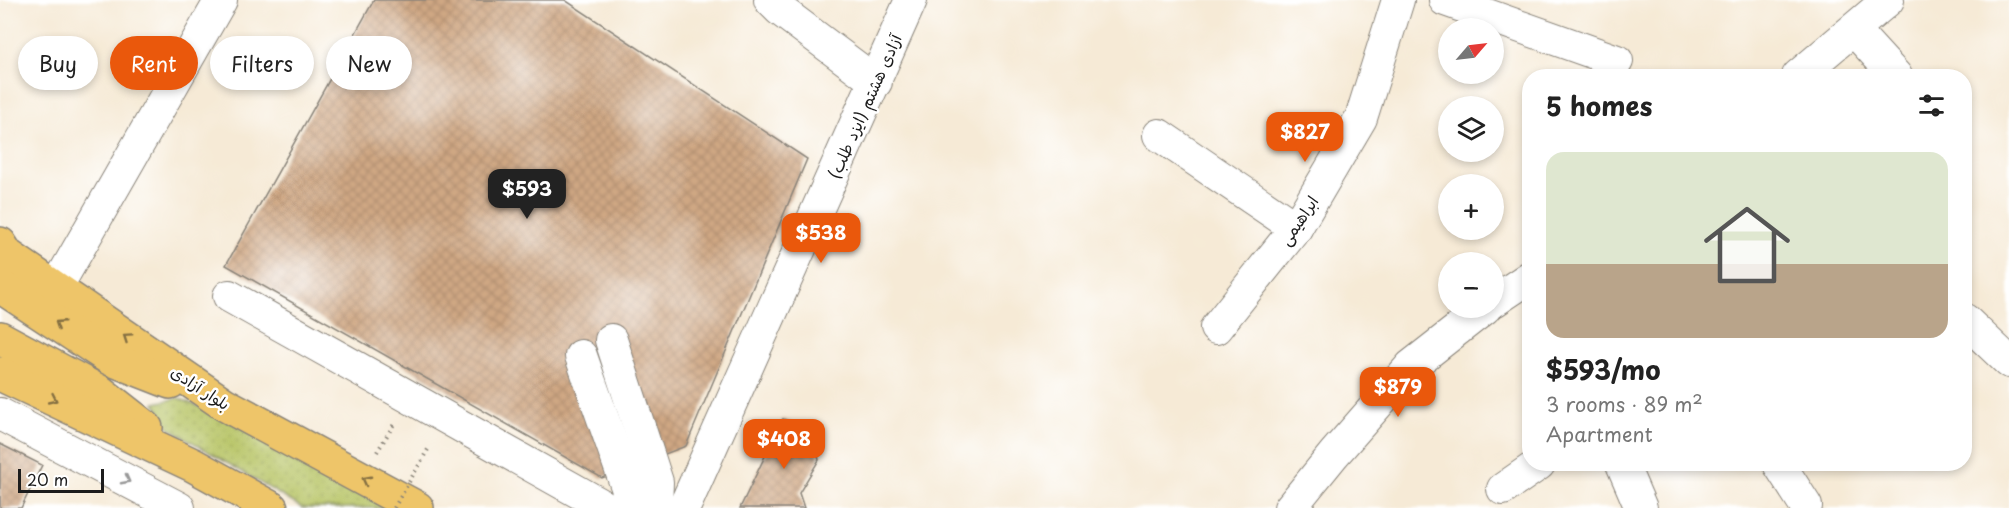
<!DOCTYPE html>
<html lang="en">
<head>
<meta charset="utf-8">
<style>
  :root { --surface:#fff; --page:#f2f2f2; --text:#222; --muted:#767676; --line:#e0e0e0; --accent:#ea580c }
  body { margin:0; font-family:"Playpen Sans","Playpen Sans Arabic",sans-serif; background:var(--page); color:var(--text); height:100vh; display:flex; flex-direction:column; font-size:22px; white-space:nowrap }
  * { box-sizing:border-box; margin:0 }
  p { font-size:20px; color:var(--muted) }
  .icon { flex:none; width:33px; height:33px; fill:none; stroke:currentColor; stroke-width:2; stroke-linecap:round; stroke-linejoin:round }
  .map { position:relative; flex:1; overflow:hidden }
  .drawer { position:absolute; left:1522px; top:69px; width:450px; height:402px; display:flex; flex-direction:column; background:var(--surface); border-radius:24px; box-shadow:0 3px 9px #0003 }
  .drawer>* { flex:none }
  .banner { position:absolute; left:18px; top:36px; width:570px; height:54px; display:flex; gap:12px }
  .needle { width:39px; rotate:62deg }
  .buttons { position:absolute; left:1438px; top:18px; display:grid; gap:12px }
  .buttons a { display:grid; place-items:center; width:66px; height:66px; border-radius:50%; background:var(--surface); box-shadow:0 3px 9px #0003; font-size:30px }
  .scale { position:absolute; left:18px; bottom:15px; width:86px; box-sizing:border-box; padding-left:6px; border:3px solid #1c1c1c; border-top:0; font-size:16px; line-height:21px; white-space:nowrap; color:#1c1c1c; -webkit-text-stroke:4px #fff; paint-order:stroke }
  .price { position:absolute; translate:-50% -51px; padding:0 14px; border-radius:12px; background:var(--accent); color:#fff; font-size:20px; line-height:39px; filter:drop-shadow(0 2px 3px #0008) }
  .price::after { content:''; position:absolute; left:50%; top:36px; width:18px; height:14px; margin-left:-9px; background:inherit; clip-path:polygon(0 0,100% 0,50% 100%) }
  .price.active { background:#222; color:#fff }
  ul { padding:0; list-style:none }
  li { display:grid; align-content:center; gap:12px; height:318px; padding:0 24px }
  li+li { border-top:2px solid var(--line) }
  li span { display:grid; place-items:center; height:186px; border-radius:18px; color:#555 }
  li>.icon { margin-inline-start:auto }
  span .icon { width:108px; height:108px; fill:#fffc; stroke-width:1 }
  li b { font-size:26px }
  h2 { display:flex; justify-content:space-between; align-items:center; height:72px; padding:0 24px; font-size:26px }
  .chip { padding:0 21px; border-radius:27px; background:var(--surface); box-shadow:0 3px 9px #0003; font-size:21px; line-height:54px }
  .chip.active { background:var(--accent); color:#fff }
  .map>svg:first-child { display:block }
  .grass { fill:url(#grass-dots); stroke:#6a7040; stroke-width:1.5 }
  .building { fill:url(#building-cross-hatch) }
  .lines { fill:none; stroke-linecap:round; stroke-linejoin:round }
  .minor-casing { stroke:#898379; stroke-width:34 }
  .major-casing { stroke:#898379; stroke-width:36 }
  .path { stroke:#898379; stroke-width:4; stroke-dasharray:1.5 4.5; stroke-linecap:butt }
  .minor { stroke:#fff; stroke-width:32 }
  .major { stroke:#eec569; stroke-width:33 }
  .path-bridge { stroke:#898379; stroke-width:4; stroke-dasharray:1.5 4.5; stroke-linecap:butt }
  .oneway { stroke:#857042 }
  .oneway2 { stroke:#999 }
  .labels { text-anchor:middle; dominant-baseline:central; stroke-width:5; stroke-linejoin:round; paint-order:stroke }
  .street-label { font-size:16px; fill:#1c1c1c; stroke:#fff }
</style>
</head>
<body>
<div class="map">
<svg width="2009" height="508" viewBox="0 0 2009 508">
  <defs>
    <pattern id="grass-dots" width="8" height="8" patternUnits="userSpaceOnUse" patternTransform="scale(1.5)"><rect width="8" height="8" fill="#b7c465"/><path d="M2 2h.1M6 6h.1" fill="none" stroke="#9da857" stroke-width="1.8" stroke-linecap="round"/></pattern>
    <pattern id="building-cross-hatch" width="8" height="8" patternUnits="userSpaceOnUse" patternTransform="scale(1.5)"><rect width="8" height="8" fill="#cfa783"/><path d="M0 0l8 8M0 8l8-8" fill="none" stroke="#b18f71"/></pattern>
  </defs>
  <rect width="100%" height="100%" fill="#fff"/>
  <filter id="ink" filterUnits="userSpaceOnUse"><feTurbulence type="fractalNoise" baseFrequency=".0167" numOctaves="2"/><feDisplacementMap in="SourceGraphic" scale="12" xChannelSelector="R" yChannelSelector="G"/><feConvolveMatrix kernelMatrix="1 2 1 2 8 2 1 2 1" color-interpolation-filters="sRGB"/></filter>
  <filter id="wash" filterUnits="userSpaceOnUse"><feTurbulence type="fractalNoise" baseFrequency=".008" numOctaves="4" result="noise"/><feDisplacementMap in="SourceGraphic" scale="24" xChannelSelector="R" yChannelSelector="G"/><feGaussianBlur stdDeviation="1.35" result="paint"/><feColorMatrix in="noise" values="0 0 0 0 0 0 0 0 0 0 0 0 0 0 0 0 0 1.4 0 .05"/><feComposite in="paint" operator="in"/></filter>
  <g filter="url(#wash)">
    <rect width="100%" height="100%" fill="#f6ead6"/>
    <path class="grass" d="M178,398L222,416L394,508H302L169,428L155,403Z"/>
    <g id="blocks">
      <g class="building">
        <path d="M374,0H565L807,159L686,446L602,478L226,265Z"/>
        <path d="M783,419L812,432L819,460L799,493L804,508H740Z"/>
        <path d="M0,444L42,465L21,508H0Z"/>
      </g>
    </g>
  </g>
  <g filter="url(#ink)">
    <use href="#blocks" fill-opacity="0" stroke="#898379" stroke-width="1.5"/>
    <g class="lines">
      <g class="minor-casing">
        <g id="minor">
          <path d="M770,0L780,10L876,82"/>
          <path d="M1445,0L1617,61"/>
          <path d="M1854,30L1896,76"/>
          <path d="M1798,76L1888,0"/>
          <path d="M1159,135L1296,228"/>
          <path d="M56,288L221,0"/>
          <path d="M229,296L607,508"/>
          <path d="M1494,301L1530,277"/>
          <path d="M1965,320L2009,362"/>
          <path d="M1216,328L1296,228L1361,118L1398,0"/>
          <path d="M611,340L657,482L656,508"/>
          <path d="M581,356L629,493L645,508"/>
          <path d="M0,414L179,508"/>
          <path d="M1622,464L1641,508"/>
          <path d="M1779,464L1806,506"/>
          <path d="M1503,489L1539,464"/>
          <path d="M684,508L911,0"/>
          <path d="M1290,508L1334,454L1411,366L1485,308"/>
        </g>
      </g>
      <g class="major-casing">
        <g id="major">
          <path d="M0,244L7,255L224,404L417,508"/>
          <path d="M0,286L111,359L170,382"/>
          <path d="M0,338L100,392L146,428"/>
          <path d="M0,374L193,465L271,508"/>
        </g>
      </g>
      <path class="path" d="M377,452L394,424L396,426"/>
      <use href="#minor" class="minor"/>
      <use href="#major" class="major"/>
      <path class="path-bridge" d="M394,508L430,446"/>
    </g>
    <defs><path id="oneway-chevron" d="M-2-3.5L2.5 0L-2 3.5" fill="none" stroke-width="1.6" stroke-linecap="round" stroke-linejoin="round" transform="scale(1.5)"/></defs>
    <g class="oneway">
      <use href="#oneway-chevron" transform="translate(59 324) rotate(-147)"/>
      <use href="#oneway-chevron" transform="translate(127 337) rotate(-146)"/>
      <use href="#oneway-chevron" transform="translate(53 399) rotate(25)"/>
      <use href="#oneway-chevron" transform="translate(366 480) rotate(-152)"/>
    </g>
    <use class="oneway2" href="#oneway-chevron" transform="translate(126 480) rotate(28)"/>
  </g>
  <g class="labels">
    <g class="street-label">
      <text transform="translate(864 106) rotate(-66)">آزادی هشتم (ایزد طلب)</text>
      <text transform="translate(1298 220) rotate(-56)">ابراهیمی</text>
      <text transform="translate(201 387) rotate(33)">بلوار آزادی</text>
    </g>
  </g>
</svg>
<div class="buttons">
<a><svg class="needle" viewBox="-14 -14 28 28"><path d="M0-13l5 13h-10z" fill="#e53935"/><path d="M0 13l5-13h-10z" fill="#767676"/></svg></a>
<a><svg class="icon" aria-label="layers" viewBox="0 0 24 24"><path d="M12 4l9 5-9 5-9-5zM3 14l9 5 9-5"/></svg></a>
<a>+</a>
<a>−</a>
</div>
<div class="scale">20 m</div>
<b class="price" style="left:1305px;top:163px">$827</b>
<b class="price active" style="left:527px;top:220px">$593</b>
<b class="price" style="left:821px;top:264px">$538</b>
<b class="price" style="left:1398px;top:418px">$879</b>
<b class="price" style="left:784px;top:470px">$408</b>
<div class="banner">
<a class="chip">Buy</a>
<a class="chip active">Rent</a>
<a class="chip">Filters</a>
<a class="chip">New</a>
</div>
<section class="drawer">
<h2>5 homes<svg class="icon" aria-label="filters" viewBox="0 0 24 24"><path d="M4 7h16M4 17h16"/><circle cx="9" cy="7" r="2"/><circle cx="15" cy="17" r="2"/></svg></h2>
<ul>
<li><span style="background:linear-gradient(#dfe7d0 60%,#b9a48a 0)"><svg class="icon" aria-label="home" viewBox="0 0 24 24"><path d="M3 11l9-7 9 7M6 9v11h12V9"/></svg></span><div><b>$593/mo</b><p>3 rooms · 89 m²</p><p>Apartment</p></div></li>
</ul>
</section>
</div>
</body>
</html>
